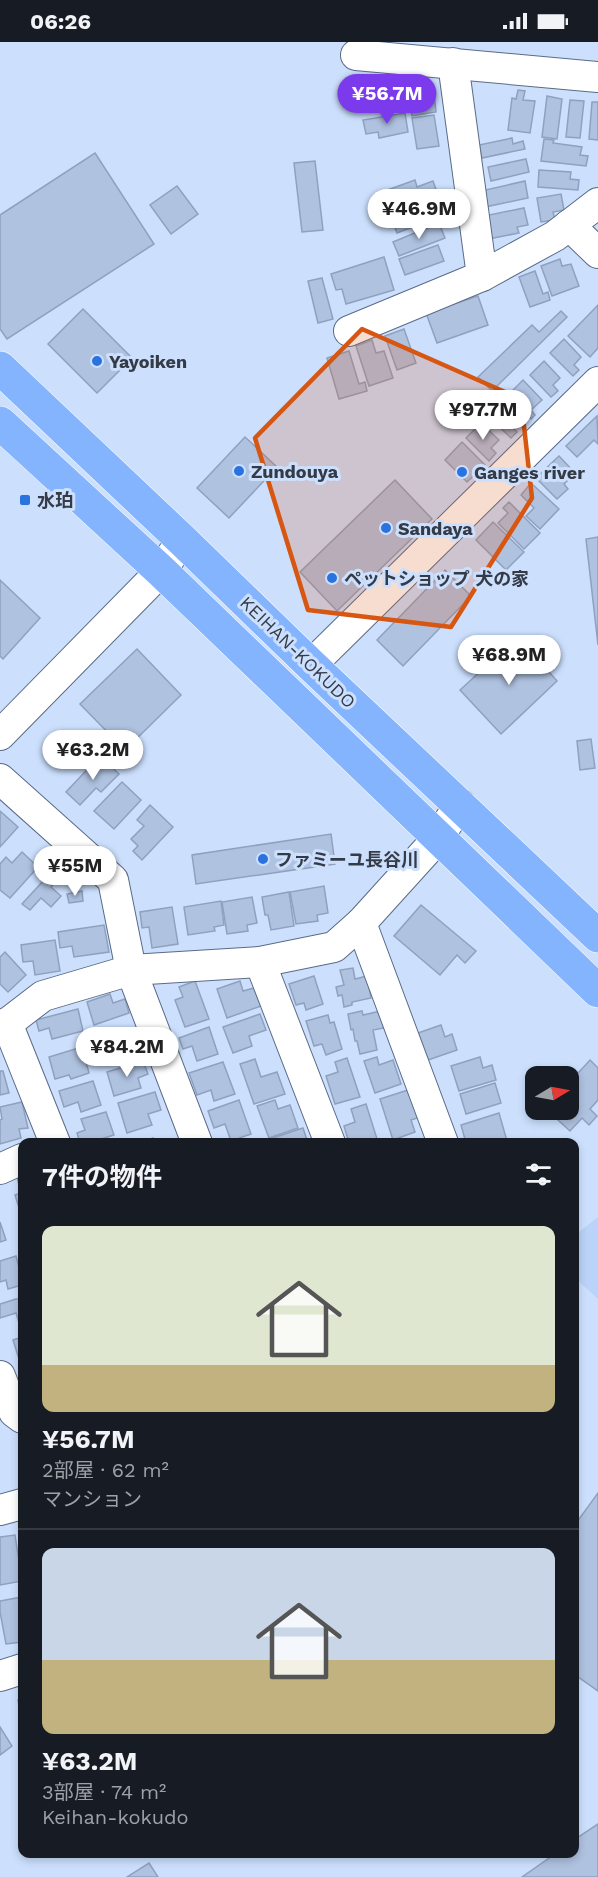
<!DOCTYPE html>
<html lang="ja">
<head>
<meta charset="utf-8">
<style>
  :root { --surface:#171b24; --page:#20242c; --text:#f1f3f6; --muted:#9ea1a6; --line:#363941; --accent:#7c3aed }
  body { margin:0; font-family:"Work Sans","Noto Sans JP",sans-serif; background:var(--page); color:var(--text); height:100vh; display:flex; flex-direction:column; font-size:22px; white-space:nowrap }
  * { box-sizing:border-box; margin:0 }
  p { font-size:20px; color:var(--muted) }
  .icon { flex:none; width:33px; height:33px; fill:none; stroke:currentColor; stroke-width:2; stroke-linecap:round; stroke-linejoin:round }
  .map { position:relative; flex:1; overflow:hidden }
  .details { position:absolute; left:18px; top:1096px; width:561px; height:720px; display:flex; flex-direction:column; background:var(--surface); border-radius:12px; box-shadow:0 3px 9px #0003 }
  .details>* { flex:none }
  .needle { width:39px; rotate:80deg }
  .controls { position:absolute; left:525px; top:1024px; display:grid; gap:12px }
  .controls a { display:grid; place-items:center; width:54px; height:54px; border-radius:12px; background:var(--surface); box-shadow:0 3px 9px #0003; font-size:30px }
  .price { position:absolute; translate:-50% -51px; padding:0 14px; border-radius:21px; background:#fff; color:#222; font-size:20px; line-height:39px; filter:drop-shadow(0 2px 3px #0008) }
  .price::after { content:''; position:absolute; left:50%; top:36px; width:18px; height:14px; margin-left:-9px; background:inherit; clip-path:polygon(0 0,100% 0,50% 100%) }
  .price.selected { background:var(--accent); color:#fff }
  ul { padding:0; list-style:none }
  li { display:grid; align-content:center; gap:12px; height:318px; padding:0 24px }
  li+li { border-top:2px solid var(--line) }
  li span { display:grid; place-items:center; height:186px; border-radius:12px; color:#555 }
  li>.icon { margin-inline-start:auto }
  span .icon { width:108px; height:108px; fill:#fffc; stroke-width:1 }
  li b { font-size:26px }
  h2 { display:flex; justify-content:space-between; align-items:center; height:72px; padding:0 24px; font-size:26px }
  .status { display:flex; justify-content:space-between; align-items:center; height:42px; padding:0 30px; background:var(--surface); direction:ltr }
  .status svg { height:16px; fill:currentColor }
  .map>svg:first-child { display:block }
  .built { fill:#bbd3f8 }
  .building { fill:#afc2e0; stroke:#8fa1be; stroke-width:1.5 }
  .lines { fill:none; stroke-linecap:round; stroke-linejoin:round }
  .minor-casing { stroke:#5a6b86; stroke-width:32 }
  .trunk-casing { stroke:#fff; stroke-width:34 }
  .minor { stroke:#fff; stroke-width:30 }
  .trunk { stroke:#84b4fe; stroke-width:33 }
  .marked { fill:#d65612; fill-opacity:0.2; stroke:#d65612; stroke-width:4.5; stroke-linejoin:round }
  .poi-dot { fill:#2a73df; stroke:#cce0fe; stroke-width:2 }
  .labels { text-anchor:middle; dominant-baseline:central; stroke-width:6; stroke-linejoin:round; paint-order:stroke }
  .poi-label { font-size:18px; font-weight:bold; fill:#343b47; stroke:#cce0fe; text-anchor:start }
  .street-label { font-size:18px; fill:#343b47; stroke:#cce0fe }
</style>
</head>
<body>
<div class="status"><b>06:26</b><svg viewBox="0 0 49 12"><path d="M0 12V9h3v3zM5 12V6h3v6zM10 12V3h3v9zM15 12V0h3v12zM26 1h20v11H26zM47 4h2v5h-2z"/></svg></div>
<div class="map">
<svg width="598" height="1835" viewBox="0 0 598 1835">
  <rect width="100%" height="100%" fill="#cce0fe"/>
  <path class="built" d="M598,1175V1257L575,1236L574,1194Z"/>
  <g class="building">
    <path d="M423,38L424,45L433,43L436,70L412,74L407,40Z"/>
    <path d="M518,48L525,49L523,58L535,59L530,91L508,88L512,56L516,57Z"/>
    <path d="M547,54L562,57L557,97L542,95Z"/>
    <path d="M570,58L584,59L580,96L566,95Z"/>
    <path d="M592,60H598V98L589,97Z"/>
    <path d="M405,71L408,90L379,96L378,90L366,92L363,78Z"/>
    <path d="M434,73L439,104L417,107L412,76Z"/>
    <path d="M512,96L513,102L523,99L525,107L482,116L479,103Z"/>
    <path d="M544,97L554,98L553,101L582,105L580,113L588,114L586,124L541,119Z"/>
    <path d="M95,111L154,202L7,297L0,287V173Z"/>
    <path d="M526,117L529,130L491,139L488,125Z"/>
    <path d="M315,119L323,188L302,190L294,121Z"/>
    <path d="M539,128L571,130L570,137L579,138L578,148L538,145Z"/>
    <path d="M415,138L417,145L433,139L442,164L438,165L441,174L397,191L382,150Z"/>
    <path d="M525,139L528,156L485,165L481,149Z"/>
    <path d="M177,144L198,172L171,192L150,163Z"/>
    <path d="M561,152L564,168L553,170L555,178L541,180L537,156Z"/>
    <path d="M524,166L528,183L517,185L519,191L488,197L484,174Z"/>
    <path d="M439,181L445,196L399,214L393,200Z"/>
    <path d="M438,203L444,219L405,233L399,217Z"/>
    <path d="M384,215L394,248L346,262L342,247L336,248L331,232Z"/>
    <path d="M560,217L562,224L571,222L579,244L552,254L541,224Z"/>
    <path d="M535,229L543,252L548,250L550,258L530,265L519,235Z"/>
    <path d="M322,236L333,277L318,281L308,239Z"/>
    <path d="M478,254L488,283L437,301L426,271Z"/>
    <path d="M598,263V306L590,315L568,294Z"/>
    <path d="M83,267L132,316L97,351L48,302Z"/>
    <path d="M561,269L567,275L492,349L478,335L532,283L539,290Z"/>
    <path d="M404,287L416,321L397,328L385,294Z"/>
    <path d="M564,297L581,315L574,323L579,328L573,334L550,311Z"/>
    <path d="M372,298L376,311L384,309L393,336L369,344L356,304Z"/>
    <path d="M349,309L359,342L365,340L367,349L339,357L327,316Z"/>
    <path d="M544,319L560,336L553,343L558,349L551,355L530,333Z"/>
    <path d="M523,338L542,358L531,368L535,373L531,377L508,353Z"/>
    <path d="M504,359L521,376L512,385L517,390L511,396L489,375Z"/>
    <path d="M597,374L598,402L594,398L577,415L566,404Z"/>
    <path d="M481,381L499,398L491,406L496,411L489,419L466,396Z"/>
    <path d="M245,395L277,425L229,476L197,446Z"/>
    <path d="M462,400L485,423L467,440L445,418Z"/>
    <path d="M559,414L575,431L564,442L568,447L557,457L536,436Z"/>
    <path d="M395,438L432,477L337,569L300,530Z"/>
    <path d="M531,441L559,467L540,487L526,474L534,466L521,453Z"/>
    <path d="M509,460L540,491L524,507L498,481L508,471L503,466Z"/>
    <path d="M493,480L524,510L506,528L476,498Z"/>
    <path d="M598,495V603L586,497Z"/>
    <path d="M445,528L471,554L403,624L377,598Z"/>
    <path d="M0,538L40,576L3,617L0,614Z"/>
    <path d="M518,595L557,639L501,692L460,648Z"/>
    <path d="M137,607L181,653L125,708L80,662Z"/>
    <path d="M591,697L595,726L580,728L577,699Z"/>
    <path d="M100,714L119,732L101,750L96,746L80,763L66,750Z"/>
    <path d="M122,740L141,758L114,787L94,769Z"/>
    <path d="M150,763L173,785L142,818L133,809L138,804L131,797L144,784L137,778Z"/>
    <path d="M0,769L18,785L0,805Z"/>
    <path d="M331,792L335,822L196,842L192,813Z"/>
    <path d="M22,810L38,825L10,856L0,848V822L6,815L12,821Z"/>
    <path d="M56,825L63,832L51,845L61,854L51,865L41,856L30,868L22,862Z"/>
    <path d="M324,844L328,871L317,873L318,879L296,882L290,850Z"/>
    <path d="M82,849L83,859L69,861L67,852Z"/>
    <path d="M289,850L294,884L271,888L268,873H265L262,855Z"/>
    <path d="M252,855L257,881L247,883L248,889L227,892L222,860Z"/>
    <path d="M221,859L224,883L214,885L215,889L188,893L184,865Z"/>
    <path d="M421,863L476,909L465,921L457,913L440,933L394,894Z"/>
    <path d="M172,865L178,902L152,906L149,885L142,886L140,870Z"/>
    <path d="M104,883L109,910L74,915L72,904L60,906L58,890Z"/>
    <path d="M55,898L60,929L35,933L33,919L23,920L21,903Z"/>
    <path d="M5,910L26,933L8,950L0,942V915Z"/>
    <path d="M353,926L355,937L367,934L371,956L352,960V963L344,965L342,953L338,954L336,945L344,943L340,928Z"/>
    <path d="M314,934L323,962L306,968L304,961L296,963L289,942Z"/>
    <path d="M195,939L209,977L185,985L175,958L183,955L179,945Z"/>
    <path d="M240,939L243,949L254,946L261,964L227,976L217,947Z"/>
    <path d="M110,952L113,961L125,957L129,971L94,983L87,960Z"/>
    <path d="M78,967L83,989L52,997L49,986L39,989L36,978Z"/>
    <path d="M362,969L363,973L381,969L384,986L373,988L377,1008L360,1012L357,999H355L353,987L351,988L348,972Z"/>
    <path d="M260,972L266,988L249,994L252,1004L233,1011L223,985Z"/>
    <path d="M328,973L330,981L334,980L342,1007L326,1013L322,1002L314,1004L306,979Z"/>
    <path d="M441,983L445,995L452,992L457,1008L428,1018L418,991Z"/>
    <path d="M209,985L218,1012L197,1019L192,1004L183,1007L179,996Z"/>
    <path d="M117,991L120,1000L133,995L138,1010L100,1022L93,999Z"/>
    <path d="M82,1005L89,1031L71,1037L69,1033L55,1037L49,1015Z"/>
    <path d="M377,1015L379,1023L393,1018L401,1042L375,1051L364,1019Z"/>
    <path d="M480,1015L483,1026L492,1023L496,1038L459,1049L451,1024Z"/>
    <path d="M347,1016L360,1055L335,1062L326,1034L338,1030L335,1020Z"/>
    <path d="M255,1017L261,1035L277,1030L285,1052L254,1062L240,1022Z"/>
    <path d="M590,1018L598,1026V1058L590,1067L597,1074L589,1083L582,1076L570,1089L547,1068H568V1042Z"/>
    <path d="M143,1019L148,1032L138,1036L141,1046L114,1054L107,1030Z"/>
    <path d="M223,1020L235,1052L214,1059L211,1048L197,1053L189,1031Z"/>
    <path d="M0,1029H3L9,1051L0,1053Z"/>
    <path d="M93,1039L101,1063L81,1070L78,1060L64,1065L59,1049Z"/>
    <path d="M495,1041L501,1061L466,1072L460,1052Z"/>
    <path d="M411,1047L420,1075L411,1078L415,1090L393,1098L380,1057Z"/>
    <path d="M155,1050L161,1068L148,1072L152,1083L127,1091L118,1061Z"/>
    <path d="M239,1058L251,1092L231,1099L225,1082L214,1086L208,1069Z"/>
    <path d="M275,1058L278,1067L290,1063L298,1086L269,1096L257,1064Z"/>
    <path d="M22,1060L28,1086L19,1087L21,1096L0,1102V1078L2,1077L0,1065Z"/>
    <path d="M366,1062L378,1100L349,1101L344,1084L355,1080L351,1067Z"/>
    <path d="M106,1070L114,1093L88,1101H80L77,1091L85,1088L81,1077Z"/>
    <path d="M499,1071L507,1099L500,1101H466L461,1083Z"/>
    <path d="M303,1086L308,1101H271L270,1097Z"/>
    <path d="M153,1096L154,1101H139Z"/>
    <path d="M22,1134V1169H20L15,1153L21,1151L17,1135Z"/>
    <path d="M0,1180L6,1198L0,1200Z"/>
    <path d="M16,1214L22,1237V1243L8,1247L6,1238L0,1240V1219Z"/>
    <path d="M16,1257H22V1284H20L16,1271L0,1276V1262Z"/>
    <path d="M22,1295V1316L19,1317L13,1298Z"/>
    <path d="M598,1451V1649L574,1632V1484Z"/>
    <path d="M15,1493L22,1539L0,1543V1495Z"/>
    <path d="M22,1555V1600L6,1602L0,1570V1559Z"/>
    <path d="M22,1657V1675H21L18,1658Z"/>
    <path d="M0,1685L12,1704L0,1713Z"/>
    <path d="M598,1782V1835H522L555,1812H574V1798Z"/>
    <path d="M149,1821L158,1835H127Z"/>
  </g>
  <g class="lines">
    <g class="minor-casing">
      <g id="minor">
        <path d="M356,13L598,35"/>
        <path d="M453,21L482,234"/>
        <path d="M569,183L598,211"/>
        <path d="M349,289L482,234L555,194L598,161"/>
        <path d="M311,623L598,340"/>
        <path d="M0,693L161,529L182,498"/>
        <path d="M0,737L113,838L131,928L197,1101"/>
        <path d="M361,881L443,1101"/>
        <path d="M260,920L330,1101"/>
        <path d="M7,981L55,1101"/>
        <path d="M0,987L43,954L131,928L260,920L334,905L361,881L438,796L460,762"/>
        <path d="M0,1127L22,1117"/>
        <path d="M0,1334L14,1370L22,1376"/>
        <path d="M0,1468L22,1462"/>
        <path d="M0,1634L22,1627"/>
      </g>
    </g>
    <g class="trunk-casing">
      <g id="trunk">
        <path d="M0,326L182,498L311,623L598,894"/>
        <path d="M0,381L161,529L598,949"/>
      </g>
    </g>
    <use href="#minor" class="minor"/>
    <use href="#trunk" class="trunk"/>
  </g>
  <path class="marked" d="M362,287L521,357L532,456L451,585L308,568L255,396Z"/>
  <g class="poi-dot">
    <circle cx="97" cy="319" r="6"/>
    <circle cx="239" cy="429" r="6"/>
    <circle cx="462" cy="430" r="6"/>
    <rect x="19" y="452" width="12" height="12" rx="3"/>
    <circle cx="386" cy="486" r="6"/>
    <circle cx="332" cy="536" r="6"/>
    <circle cx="263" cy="817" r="6"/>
  </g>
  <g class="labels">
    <g class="poi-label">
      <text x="109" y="319">Yayoiken</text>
      <text x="251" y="429">Zundouya</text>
      <text x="474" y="430">Ganges river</text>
      <text x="37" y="458">水珀</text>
      <text x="398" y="486">Sandaya</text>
      <text x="344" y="536">ペットショップ 犬の家</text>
      <text x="275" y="817">ファミーユ長谷川</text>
    </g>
    <g class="street-label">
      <text transform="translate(298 610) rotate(44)">KEIHAN-KOKUDO</text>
    </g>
  </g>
</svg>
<div class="controls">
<a><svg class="needle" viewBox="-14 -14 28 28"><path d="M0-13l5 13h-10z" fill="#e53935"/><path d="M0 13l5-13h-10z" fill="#9ea1a6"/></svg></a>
</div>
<b class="price selected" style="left:387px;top:83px">¥56.7M</b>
<b class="price" style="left:419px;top:198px">¥46.9M</b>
<b class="price" style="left:483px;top:399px">¥97.7M</b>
<b class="price" style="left:509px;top:644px">¥68.9M</b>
<b class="price" style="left:93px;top:739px">¥63.2M</b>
<b class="price" style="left:75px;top:855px">¥55M</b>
<b class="price" style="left:127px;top:1036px">¥84.2M</b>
<section class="details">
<h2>7件の物件<svg class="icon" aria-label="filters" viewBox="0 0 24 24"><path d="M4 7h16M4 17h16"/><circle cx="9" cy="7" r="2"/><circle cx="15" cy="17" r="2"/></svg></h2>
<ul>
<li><span style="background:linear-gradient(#dfe7d0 75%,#c2b280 0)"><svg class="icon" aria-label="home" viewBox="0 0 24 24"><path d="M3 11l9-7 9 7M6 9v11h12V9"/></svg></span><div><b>¥56.7M</b><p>2部屋 · 62 m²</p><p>マンション</p></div></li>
<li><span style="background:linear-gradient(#c9d6e8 60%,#c2b280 0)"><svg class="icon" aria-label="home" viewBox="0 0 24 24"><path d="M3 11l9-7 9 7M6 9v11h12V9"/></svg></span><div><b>¥63.2M</b><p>3部屋 · 74 m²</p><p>Keihan-kokudo</p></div></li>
</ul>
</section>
</div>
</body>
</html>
